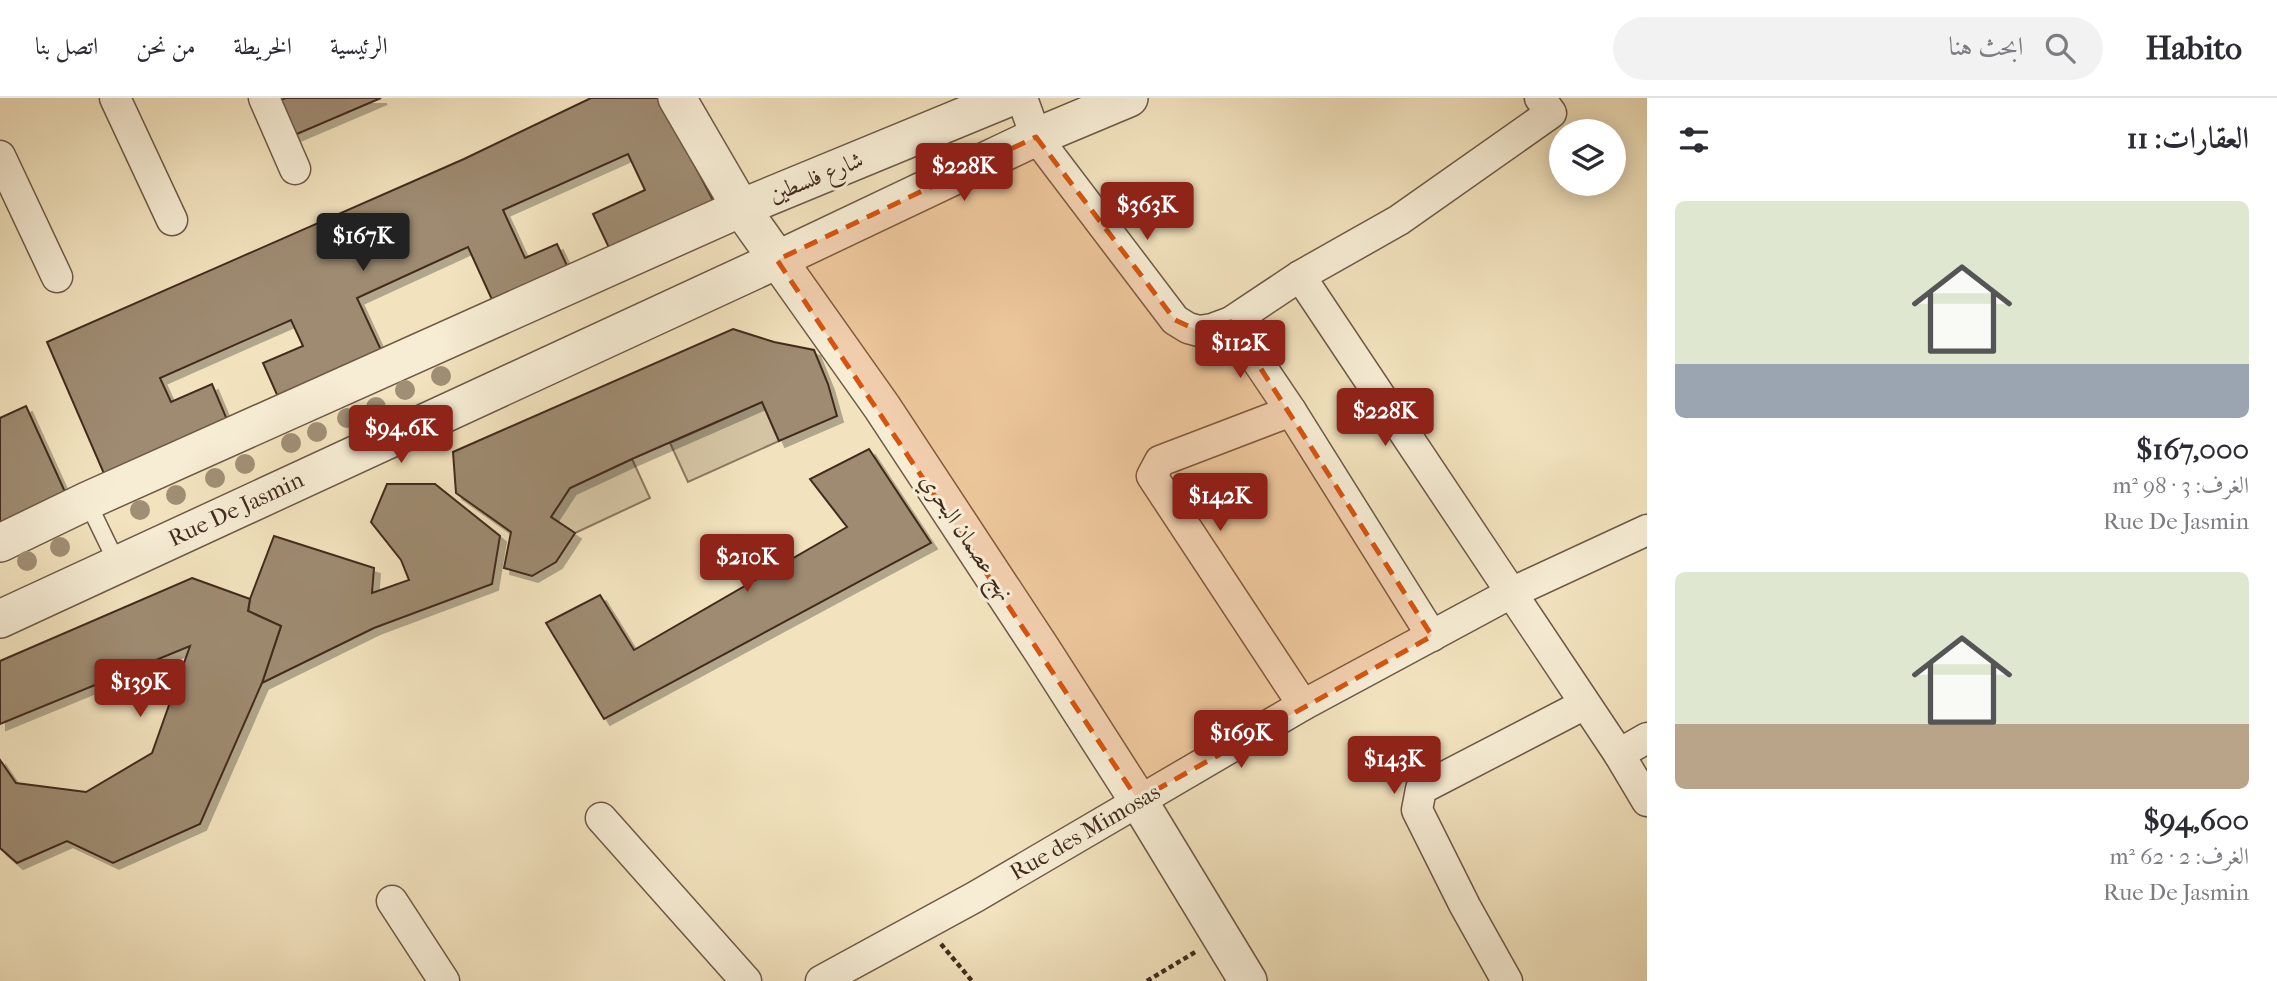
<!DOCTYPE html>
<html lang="ar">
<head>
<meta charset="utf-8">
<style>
  :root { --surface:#fff; --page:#f2f2f3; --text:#2b2b33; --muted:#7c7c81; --line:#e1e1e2; --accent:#8f2418 }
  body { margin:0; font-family:"IM FELL French Canon",Amiri,serif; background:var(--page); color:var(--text); direction:rtl; height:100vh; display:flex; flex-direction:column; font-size:26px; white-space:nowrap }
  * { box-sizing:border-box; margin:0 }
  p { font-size:23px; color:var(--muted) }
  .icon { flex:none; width:38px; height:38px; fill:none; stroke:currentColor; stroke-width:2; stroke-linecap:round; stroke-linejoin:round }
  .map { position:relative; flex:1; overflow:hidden; direction:ltr }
  .sheet { display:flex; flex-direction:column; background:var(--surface); width:630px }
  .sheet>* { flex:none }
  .buttons { position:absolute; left:1549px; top:21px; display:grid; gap:14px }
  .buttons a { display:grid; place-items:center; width:77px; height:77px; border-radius:50%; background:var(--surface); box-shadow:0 4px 18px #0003; font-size:35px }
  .price { position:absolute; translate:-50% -60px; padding:0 16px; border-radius:7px; background:var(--accent); color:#fff; font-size:23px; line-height:46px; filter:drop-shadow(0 2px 4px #0008) }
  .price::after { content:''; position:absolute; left:50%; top:42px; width:21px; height:16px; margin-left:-10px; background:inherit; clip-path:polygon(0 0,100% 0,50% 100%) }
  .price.on { background:#222; color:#fff }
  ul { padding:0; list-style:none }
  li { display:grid; align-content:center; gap:14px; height:371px; padding:0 28px }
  li span { display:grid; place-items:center; height:217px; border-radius:10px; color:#555 }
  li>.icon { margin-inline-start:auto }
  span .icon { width:126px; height:126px; fill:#fffc; stroke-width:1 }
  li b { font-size:30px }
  h2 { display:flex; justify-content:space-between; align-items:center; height:84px; padding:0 28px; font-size:30px }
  header { display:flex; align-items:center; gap:42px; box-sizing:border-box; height:98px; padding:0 35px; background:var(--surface); border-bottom:2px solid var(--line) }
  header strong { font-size:33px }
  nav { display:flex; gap:38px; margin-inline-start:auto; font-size:24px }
  .search { width:490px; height:63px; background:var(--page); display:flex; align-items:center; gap:18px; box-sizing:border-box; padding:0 24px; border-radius:38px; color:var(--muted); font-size:26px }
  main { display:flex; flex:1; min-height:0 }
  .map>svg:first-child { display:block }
  .green { fill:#d4c4a3; stroke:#8b7860; stroke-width:2 }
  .building { fill:#9e8b71; stroke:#422b1e; stroke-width:2; filter:url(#shadow) }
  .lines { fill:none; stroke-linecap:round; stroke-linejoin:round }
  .service-casing { stroke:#6e5946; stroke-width:19 }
  .minor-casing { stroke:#6e5946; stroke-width:33 }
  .tertiary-casing { stroke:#6e5946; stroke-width:40 }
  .path { stroke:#422b1e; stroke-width:4.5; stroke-dasharray:5 3.5; stroke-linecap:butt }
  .service { stroke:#f7edd5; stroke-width:16 }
  .minor { stroke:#f7edd5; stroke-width:30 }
  .tertiary { stroke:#f7edd5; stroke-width:37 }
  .tree { fill:#a18f75 }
  .marked { fill:#d7540e; fill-opacity:0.2; stroke:#d7540e; stroke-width:5; stroke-dasharray:14 9; stroke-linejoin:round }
  .labels { text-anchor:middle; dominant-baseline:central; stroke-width:6; stroke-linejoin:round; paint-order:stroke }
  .street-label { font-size:23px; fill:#422b1e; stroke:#f7edd5 }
</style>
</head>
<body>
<header>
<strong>Habito</strong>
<div class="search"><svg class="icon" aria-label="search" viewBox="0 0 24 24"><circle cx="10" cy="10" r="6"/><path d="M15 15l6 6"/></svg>ابحث هنا</div>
<nav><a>الرئيسية</a><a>الخريطة</a><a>من نحن</a><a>اتصل بنا</a></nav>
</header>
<main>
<section class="sheet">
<h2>العقارات: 11<svg class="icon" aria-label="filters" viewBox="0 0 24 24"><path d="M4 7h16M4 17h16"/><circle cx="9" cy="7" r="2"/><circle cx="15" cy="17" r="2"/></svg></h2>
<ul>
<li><span style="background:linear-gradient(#dfe7d0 75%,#9aa5b1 0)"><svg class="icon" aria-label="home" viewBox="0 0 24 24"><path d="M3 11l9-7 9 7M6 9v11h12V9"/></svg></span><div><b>$167,000</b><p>الغرف: 3 · 98 m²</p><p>Rue De Jasmin</p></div></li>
<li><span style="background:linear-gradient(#dfe7d0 70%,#b9a48a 0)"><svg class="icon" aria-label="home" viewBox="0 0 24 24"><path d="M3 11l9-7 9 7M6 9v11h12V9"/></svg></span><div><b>$94,600</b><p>الغرف: 2 · 62 m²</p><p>Rue De Jasmin</p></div></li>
</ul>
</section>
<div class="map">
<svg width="1647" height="883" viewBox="0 0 1647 883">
  <defs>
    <filter id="shadow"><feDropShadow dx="6" dy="6" stdDeviation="0" flood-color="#0004"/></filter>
  </defs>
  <rect width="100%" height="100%" fill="#f2e3be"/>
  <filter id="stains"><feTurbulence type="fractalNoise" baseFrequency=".00286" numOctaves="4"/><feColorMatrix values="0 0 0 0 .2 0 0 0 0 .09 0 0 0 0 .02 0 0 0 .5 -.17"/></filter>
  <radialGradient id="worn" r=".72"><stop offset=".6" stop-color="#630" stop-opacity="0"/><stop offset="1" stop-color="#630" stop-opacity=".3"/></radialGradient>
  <g class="green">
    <path d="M762,304L779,343L688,384L670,345Z"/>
    <path d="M632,361L650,400L575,435L551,419L570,390Z"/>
  </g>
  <g class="building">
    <path d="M286,0H381L290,39L275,4Z"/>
    <path d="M591,0H659L714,104L611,154L593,116L645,92L628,56L503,112L525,160L557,146L569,172L494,206L468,149L357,200L381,252L278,299L263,265L303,248L291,222L160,280L171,304L212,286L228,324L105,378L47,244L464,61Z"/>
    <path d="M733,231L774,244L814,252L828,286L837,318L779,343L762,304L632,361L570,390L551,419L575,435L556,464L532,478L504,470L511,434L456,395L453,354Z"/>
    <path d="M26,308L66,396L0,426V320Z"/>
    <path d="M869,351L931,445L604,621L546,525L600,497L634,552L847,429L810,381Z"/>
    <path d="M387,386H435L500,438L492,486L374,530L262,585L281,528L248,513L250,501L274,438L374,470L372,495L409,482L401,462L371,424Z"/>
    <path d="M192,480L250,501L248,513L281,528L262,585L200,726L113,765L67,743L17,765L0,750V662L16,685L86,694L152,655L190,548L0,626V563Z"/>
  </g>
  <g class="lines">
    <g class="service-casing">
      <path id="service" d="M87,403L117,465"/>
    </g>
    <g class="minor-casing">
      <g id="minor">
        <path d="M115,0L172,122"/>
        <path d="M264,0L295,71"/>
        <path d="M1022,0L1036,39L1175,222L1188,230L1199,233L1212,231L1231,224L1300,178L1399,122L1551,15L1540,0"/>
        <path d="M0,58L57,179"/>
        <path d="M1300,178L1619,656L1647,703"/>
        <path d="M1231,224L1291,313L1432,538"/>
        <path d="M1291,313L1160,363L1152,378L1303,607"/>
        <path d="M1619,656L1647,640"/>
        <path d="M601,720L746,883"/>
        <path d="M392,803L444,883"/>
        <path d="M821,883L975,799L1303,607L1511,495L1647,432"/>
        <path d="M1507,883L1465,808L1417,712L1421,691L1585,606"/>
      </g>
    </g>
    <g class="tertiary-casing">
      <g id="tertiary">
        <path d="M677,0L741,110L882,309L1042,552L1138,702L1248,883"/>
        <path d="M0,445L87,403L741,110L1008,0"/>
        <path d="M0,521L777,162L1036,39L1129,0"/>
      </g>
    </g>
    <g class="path">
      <path d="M941,846L972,883"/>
      <path d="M1147,883L1197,853"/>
    </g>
    <use href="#service" class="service"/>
    <use href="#minor" class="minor"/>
    <use href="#tertiary" class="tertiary"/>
  </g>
  <g class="tree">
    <circle cx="441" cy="278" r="10"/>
    <circle cx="405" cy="292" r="10"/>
    <circle cx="376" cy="309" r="10"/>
    <circle cx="347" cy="320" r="10"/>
    <circle cx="317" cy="334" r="10"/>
    <circle cx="291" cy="345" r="10"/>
    <circle cx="245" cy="366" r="10"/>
    <circle cx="215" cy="380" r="10"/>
    <circle cx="176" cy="397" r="10"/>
    <circle cx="140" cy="412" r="10"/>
    <circle cx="60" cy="449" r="10"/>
    <circle cx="27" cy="463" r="10"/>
  </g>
  <path class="marked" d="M1036,39L1175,222L1199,233L1231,224L1432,538L1138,702L777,162Z"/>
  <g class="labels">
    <g class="street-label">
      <text transform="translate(816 79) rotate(-22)">شارع فلسطين</text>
      <text transform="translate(236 411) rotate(-25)">Rue De Jasmin</text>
      <text transform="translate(967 439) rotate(56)">نهج عصمان البحري</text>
      <text transform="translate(1085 734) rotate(-30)">Rue des Mimosas</text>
    </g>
  </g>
  <rect width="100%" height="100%" filter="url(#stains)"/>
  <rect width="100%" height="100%" fill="url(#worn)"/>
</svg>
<div class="buttons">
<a><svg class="icon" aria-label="layers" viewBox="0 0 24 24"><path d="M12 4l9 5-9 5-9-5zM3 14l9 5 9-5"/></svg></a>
</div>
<b class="price" style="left:964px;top:105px">$228K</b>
<b class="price" style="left:1147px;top:144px">$363K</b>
<b class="price on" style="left:363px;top:175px">$167K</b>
<b class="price" style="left:1240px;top:282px">$112K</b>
<b class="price" style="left:1385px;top:350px">$228K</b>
<b class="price" style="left:401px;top:367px">$94.6K</b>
<b class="price" style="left:1220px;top:435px">$142K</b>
<b class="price" style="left:747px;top:496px">$210K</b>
<b class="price" style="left:140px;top:621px">$139K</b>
<b class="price" style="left:1241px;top:672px">$169K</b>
<b class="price" style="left:1394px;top:698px">$143K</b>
</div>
</main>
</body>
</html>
